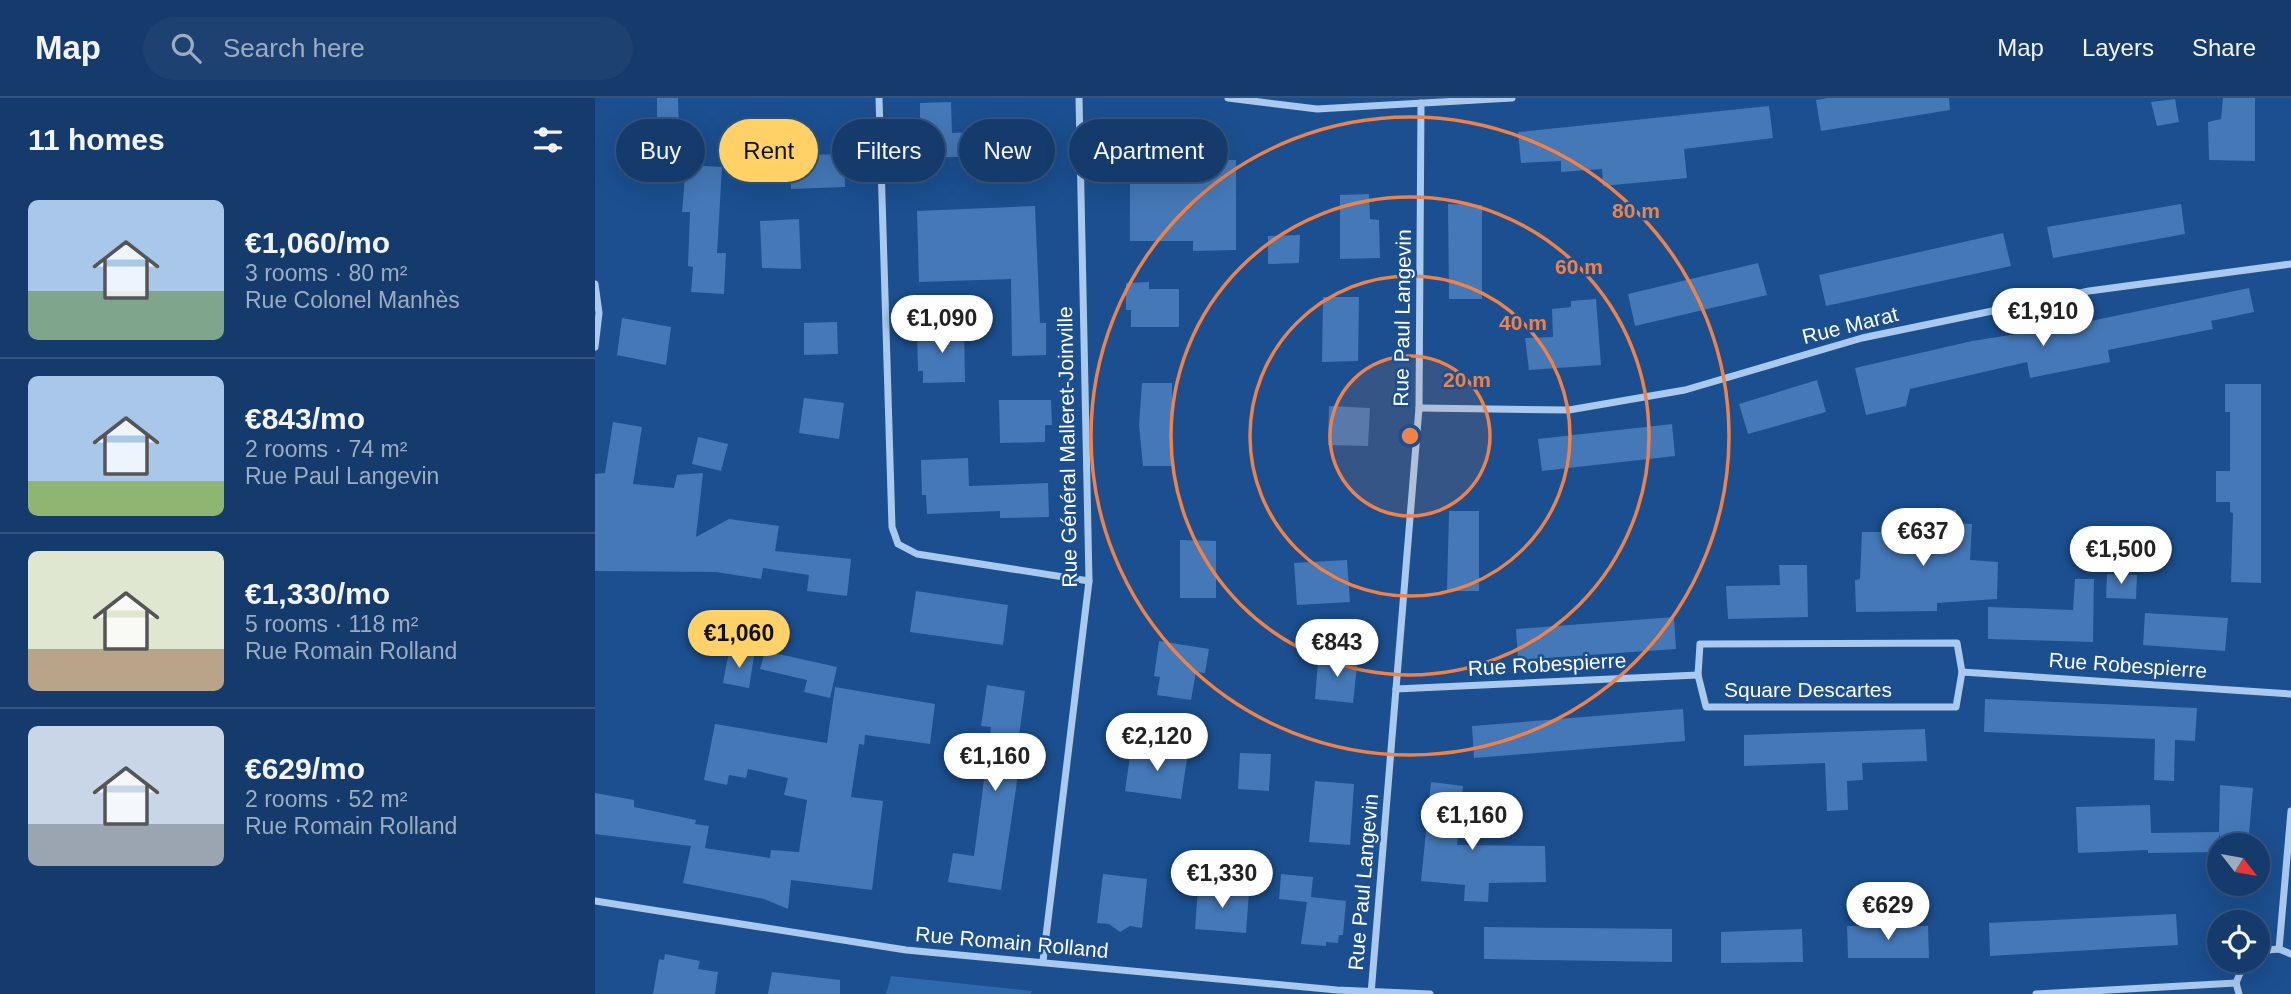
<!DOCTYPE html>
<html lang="en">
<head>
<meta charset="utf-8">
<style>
  :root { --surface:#143b6b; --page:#1d4271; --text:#f1f3f6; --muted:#9dadc1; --line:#33557e; --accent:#ffd166 }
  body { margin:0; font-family:Arial,sans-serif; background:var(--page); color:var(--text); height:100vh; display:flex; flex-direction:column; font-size:26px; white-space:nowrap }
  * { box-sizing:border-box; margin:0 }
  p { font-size:23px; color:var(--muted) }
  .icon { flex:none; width:38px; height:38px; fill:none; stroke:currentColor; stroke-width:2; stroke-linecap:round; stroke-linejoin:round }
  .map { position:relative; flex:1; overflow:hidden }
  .sheet { display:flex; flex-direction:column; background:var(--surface); width:595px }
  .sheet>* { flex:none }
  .hud { position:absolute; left:21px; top:21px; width:665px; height:63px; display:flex; gap:14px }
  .needle { width:46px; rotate:121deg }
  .tools { position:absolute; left:1612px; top:735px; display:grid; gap:14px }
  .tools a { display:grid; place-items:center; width:63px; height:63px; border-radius:50%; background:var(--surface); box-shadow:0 7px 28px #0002,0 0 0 2px var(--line); font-size:35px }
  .price { position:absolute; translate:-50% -60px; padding:0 16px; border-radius:24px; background:#fff; color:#222; font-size:23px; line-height:46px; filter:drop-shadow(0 2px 4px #0008) }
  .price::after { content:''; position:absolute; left:50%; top:42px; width:21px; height:16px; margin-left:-10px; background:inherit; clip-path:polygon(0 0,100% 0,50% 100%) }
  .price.current { background:var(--accent); color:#111 }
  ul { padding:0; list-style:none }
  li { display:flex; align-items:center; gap:21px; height:175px; padding:0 28px }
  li+li { border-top:2px solid var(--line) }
  li span { display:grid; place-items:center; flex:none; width:196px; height:140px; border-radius:10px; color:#555 }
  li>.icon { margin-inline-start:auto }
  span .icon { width:84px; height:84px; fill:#fffc; stroke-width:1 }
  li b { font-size:30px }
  h2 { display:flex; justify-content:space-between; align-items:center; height:84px; padding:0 28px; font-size:30px }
  .pill { padding:0 24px; border-radius:32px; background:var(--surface); box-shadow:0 7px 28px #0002,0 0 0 2px var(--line); font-size:24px; line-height:63px }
  .pill.current { background:var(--accent); color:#111 }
  header { display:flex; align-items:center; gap:42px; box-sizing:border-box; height:98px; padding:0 35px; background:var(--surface); border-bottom:2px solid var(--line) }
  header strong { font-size:33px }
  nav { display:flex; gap:38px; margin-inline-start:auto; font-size:24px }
  .search { width:490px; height:63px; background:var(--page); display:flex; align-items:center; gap:18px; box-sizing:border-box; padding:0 24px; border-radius:38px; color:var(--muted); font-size:26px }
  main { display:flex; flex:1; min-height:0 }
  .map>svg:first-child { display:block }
  .green { fill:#2e69ad }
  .building { fill:#4478b7 }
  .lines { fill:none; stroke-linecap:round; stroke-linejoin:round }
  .minor { stroke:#a9c9ee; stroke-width:7 }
  .ring { fill:none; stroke:#ee8249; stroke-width:3.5 }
  .labels { text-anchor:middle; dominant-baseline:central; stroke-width:5; stroke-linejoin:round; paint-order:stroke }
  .street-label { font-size:21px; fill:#fff; stroke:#1b4f8f }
  .centre { fill:#ee8249; stroke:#1b4f8f; stroke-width:3.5 }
  .ring-label { font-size:21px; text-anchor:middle; font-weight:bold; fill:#ee8249; stroke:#1b4f8f; stroke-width:5; stroke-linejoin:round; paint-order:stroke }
</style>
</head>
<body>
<header>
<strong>Map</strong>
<div class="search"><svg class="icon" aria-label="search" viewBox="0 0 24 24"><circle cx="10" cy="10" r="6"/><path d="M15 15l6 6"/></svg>Search here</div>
<nav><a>Map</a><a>Layers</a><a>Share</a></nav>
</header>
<main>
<section class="sheet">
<h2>11 homes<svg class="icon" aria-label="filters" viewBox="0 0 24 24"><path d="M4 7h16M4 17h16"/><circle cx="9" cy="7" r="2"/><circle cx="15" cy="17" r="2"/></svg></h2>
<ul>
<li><span style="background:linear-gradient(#a9c7e8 65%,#7fa58c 0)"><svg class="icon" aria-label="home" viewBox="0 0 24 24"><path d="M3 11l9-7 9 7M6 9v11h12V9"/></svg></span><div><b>€1,060/mo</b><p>3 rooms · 80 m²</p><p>Rue Colonel Manhès</p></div></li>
<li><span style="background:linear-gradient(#a9c7e8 75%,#8fb573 0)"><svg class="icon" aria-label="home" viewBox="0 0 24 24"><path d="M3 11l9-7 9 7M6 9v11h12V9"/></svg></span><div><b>€843/mo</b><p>2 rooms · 74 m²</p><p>Rue Paul Langevin</p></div></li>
<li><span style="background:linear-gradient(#dfe7d0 70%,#b9a48a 0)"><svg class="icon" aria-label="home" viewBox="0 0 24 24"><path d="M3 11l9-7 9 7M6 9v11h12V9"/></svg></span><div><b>€1,330/mo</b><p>5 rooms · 118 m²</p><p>Rue Romain Rolland</p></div></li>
<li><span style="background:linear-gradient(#c9d6e8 70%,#9aa5b1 0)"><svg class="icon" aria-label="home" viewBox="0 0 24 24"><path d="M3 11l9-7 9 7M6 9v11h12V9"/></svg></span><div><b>€629/mo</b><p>2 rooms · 52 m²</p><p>Rue Romain Rolland</p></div></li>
</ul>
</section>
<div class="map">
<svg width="1696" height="896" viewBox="0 0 1696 896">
  <rect width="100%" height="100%" fill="#1b4f8f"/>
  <path class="green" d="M296,878L437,893L436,896H291Z"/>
  <g class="building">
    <path d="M62,0H83L84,37H62Z"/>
    <path d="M1233,0H1354L1355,12L1226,33L1221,2Z"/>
    <path d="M1628,0H1660V63L1614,62L1613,24L1626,21Z"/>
    <path d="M1580,1L1584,24L1562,28L1556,4Z"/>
    <path d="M356,4L357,35L396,33L397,27H433V38L450,37L451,68L398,69L397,58L316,60L315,21H325V5Z"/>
    <path d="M1174,8L1178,40L1089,51L1092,80L1008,88L1007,71L966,74V63L926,65L923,34Z"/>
    <path d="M249,56L250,89L196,91L195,62L209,61V57Z"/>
    <path d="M597,62H641V152L598,153V143H535V86H597Z"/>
    <path d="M91,67L127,69L122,155H131L129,196L96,194L98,169L93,168L95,114H87Z"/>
    <path d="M774,96L775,121L784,122L785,160L745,161V97Z"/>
    <path d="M853,106L887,107V201H854Z"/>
    <path d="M1586,106L1590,136L1458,160L1452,129Z"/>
    <path d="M440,108L445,225H451V257L417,258L416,181L324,184L322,113Z"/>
    <path d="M204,121L206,171L167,170L165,123Z"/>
    <path d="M1408,135L1416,168L1231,208L1224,177Z"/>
    <path d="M705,137L704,165L673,166V138Z"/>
    <path d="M1163,165L1172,197L1040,228L1033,196Z"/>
    <path d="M554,184V191H584V229H536V212H531V185Z"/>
    <path d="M1654,190L1659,214L1616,223L1618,231L1513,252L1515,264L1435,280L1432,264L1315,291L1311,308L1271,317L1260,270L1377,243L1467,229Z"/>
    <path d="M728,199H764L763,263L727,264Z"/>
    <path d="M1001,201L1006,267L934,272L930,240L958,239L957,211L976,209V203Z"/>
    <path d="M27,220L76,229L71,267L22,257Z"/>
    <path d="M242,224L243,256L209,257V225Z"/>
    <path d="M369,230L370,284L328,285V273H323L322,231Z"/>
    <path d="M1222,282L1231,314L1153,336L1144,306Z"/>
    <path d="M547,285H577V368H548L544,327Z"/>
    <path d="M1630,286H1666V485L1636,484L1638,415L1635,414V404H1621V373H1635V314H1630Z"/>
    <path d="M209,300L249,305L244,341L204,335Z"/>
    <path d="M404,302H456L457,327H450V344L405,345Z"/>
    <path d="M734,308L775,310L773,348L733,347Z"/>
    <path d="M18,324L47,329L38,386L79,390L82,377L108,375L101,439L134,421L184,428L180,453L256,461L252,498L212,493L214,477L168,470L166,481L121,474L0,473V376L10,375Z"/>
    <path d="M1077,326L1080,358L947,373L943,341Z"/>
    <path d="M103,339L133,346L126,373L97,366Z"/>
    <path d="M373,360L374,388L453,385L454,419L405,420V413L332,416L331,397H327L326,362Z"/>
    <path d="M1337,411L1361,412L1360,425L1377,426L1375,462L1403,464L1402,501L1342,505V513L1261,514L1260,482L1265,481L1267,434H1322V428H1337Z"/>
    <path d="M854,413H884V493H852Z"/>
    <path d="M585,442L621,443V500H585Z"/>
    <path d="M752,462L755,504L702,507L699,465Z"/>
    <path d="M1184,467H1212L1213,519L1133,521L1131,488L1185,487Z"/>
    <path d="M1512,476L1542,477L1541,501L1511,500Z"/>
    <path d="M1480,481H1499L1498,544L1393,541V509L1478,512Z"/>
    <path d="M321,493L413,507L408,547L315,534Z"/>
    <path d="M1550,515L1633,520L1630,553L1548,547Z"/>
    <path d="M1079,519L1081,551L923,562L921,531Z"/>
    <path d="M564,543L614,551L610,575L601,574L596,602L562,597L565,579L559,578Z"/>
    <path d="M134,553L159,558L154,590L128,585Z"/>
    <path d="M170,553L242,569L235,600L209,594L212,582L165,571Z"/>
    <path d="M735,556L763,559L758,605L720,601L723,563L734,564Z"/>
    <path d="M392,587L430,593L420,670H424L406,792L353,784L358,755L379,758L396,629L386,628Z"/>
    <path d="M240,589L340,606L335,646L270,637L269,647L264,646L256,699L288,703L277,792L196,782L193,811L169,801L88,785L96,748L0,736V695L39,702V709L101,722L100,726L114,728L110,750L175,760L176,752L204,754L212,702L189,697L193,680L153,671L151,680L134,677L132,687L109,682L120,626L232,645Z"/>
    <path d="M1390,601L1602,610L1600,643L1580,642L1579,683L1559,682L1560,641L1389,634Z"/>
    <path d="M1088,611L1090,643L879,660L877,628Z"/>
    <path d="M1330,631L1332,663L1267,665L1268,682L1252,683L1253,712L1232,713L1230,665L1149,668V637Z"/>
    <path d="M564,650L593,654L586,701L530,693L536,651L563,654Z"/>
    <path d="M645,655L676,656L674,693L643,691Z"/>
    <path d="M720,683L759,686L755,747L714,744Z"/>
    <path d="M836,684L868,688L862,747L950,748L951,784L894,785L893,804L869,803L870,787L826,783Z"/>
    <path d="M1625,687L1658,690L1653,747H1627L1624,735V754L1553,755V752L1483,755L1481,709L1555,707L1556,735L1624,734Z"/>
    <path d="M508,776L552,781L547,830L535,828L525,834L514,826L502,825Z"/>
    <path d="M686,776L718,779L716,799L751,803L748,837H744L743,845L731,844V848L706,846L712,804L684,801Z"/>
    <path d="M603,790L654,794L651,835L600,831Z"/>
    <path d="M1581,816L1583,847L1395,858L1394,825Z"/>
    <path d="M1252,828H1333L1334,860H1253Z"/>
    <path d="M889,829L1077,831V864L889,861Z"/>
    <path d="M1207,831L1208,864L1126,865V834Z"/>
    <path d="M70,856L105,863L103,871L123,874L120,896H58L64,861L69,862Z"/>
    <path d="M177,874L245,882V896H173Z"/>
  </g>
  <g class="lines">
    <g class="minor">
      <path d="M284,0L297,429L303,446L322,456L494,483"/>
      <path d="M633,0L722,11L917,0"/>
      <path d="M0,186L4,215L0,249"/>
      <path d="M824,310L974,312L1090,292L1267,240L1494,193L1696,166"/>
      <path d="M1362,545L1367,574L1361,609H1111L1103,577L1105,546Z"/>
      <path d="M1367,574L1696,596"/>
      <path d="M801,591L1103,577"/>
      <path d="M0,803L311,852L742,892L835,896"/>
      <path d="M1684,851L1696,713"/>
      <path d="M1662,853L1684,851L1696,856"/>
      <path d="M448,863L494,483L484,0"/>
      <path d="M776,896L824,310L826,5"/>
      <path d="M1441,896L1641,885"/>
      <path d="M1644,896L1641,885L1650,863"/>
    </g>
  </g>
  <circle cx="815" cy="338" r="80" fill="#ee8249" fill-opacity=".12"/>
  <g class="ring">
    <circle cx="815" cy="338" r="80"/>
    <circle cx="815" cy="338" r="160"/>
    <circle cx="815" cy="338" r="239"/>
    <circle cx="815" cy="338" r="319"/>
  </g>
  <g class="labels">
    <g class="street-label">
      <text transform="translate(807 220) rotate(-89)">Rue Paul Langevin</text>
      <text transform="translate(1255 227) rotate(-14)">Rue Marat</text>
      <text transform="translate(472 349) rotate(-91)">Rue Général Malleret-Joinville</text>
      <text transform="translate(952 566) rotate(-3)">Rue Robespierre</text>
      <text transform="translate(1533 567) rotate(4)">Rue Robespierre</text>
      <text x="1213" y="591">Square Descartes</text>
      <text transform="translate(768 784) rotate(-85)">Rue Paul Langevin</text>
      <text transform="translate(417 844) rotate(5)">Rue Romain Rolland</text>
    </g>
  </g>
  <circle cx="815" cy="338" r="10" class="centre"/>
  <g class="ring-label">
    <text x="1041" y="120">80 m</text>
    <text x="984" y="176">60 m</text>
    <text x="928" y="232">40 m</text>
    <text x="872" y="289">20 m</text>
  </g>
</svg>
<div class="tools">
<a><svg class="needle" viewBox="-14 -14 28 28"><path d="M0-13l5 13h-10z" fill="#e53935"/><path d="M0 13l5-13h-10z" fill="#9dadc1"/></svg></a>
<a><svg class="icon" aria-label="locate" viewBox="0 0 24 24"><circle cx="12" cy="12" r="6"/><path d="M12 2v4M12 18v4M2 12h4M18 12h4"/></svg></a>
</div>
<b class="price" style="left:1448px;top:250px">€1,910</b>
<b class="price" style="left:347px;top:257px">€1,090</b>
<b class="price" style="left:1328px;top:470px">€637</b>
<b class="price" style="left:1526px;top:488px">€1,500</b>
<b class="price current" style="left:144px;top:572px">€1,060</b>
<b class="price" style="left:742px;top:581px">€843</b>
<b class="price" style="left:562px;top:675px">€2,120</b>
<b class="price" style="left:400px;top:695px">€1,160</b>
<b class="price" style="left:877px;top:754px">€1,160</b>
<b class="price" style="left:627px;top:812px">€1,330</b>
<b class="price" style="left:1293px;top:844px">€629</b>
<div class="hud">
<a class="pill">Buy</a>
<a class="pill current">Rent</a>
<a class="pill">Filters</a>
<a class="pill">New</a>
<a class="pill">Apartment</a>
</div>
</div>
</main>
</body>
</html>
